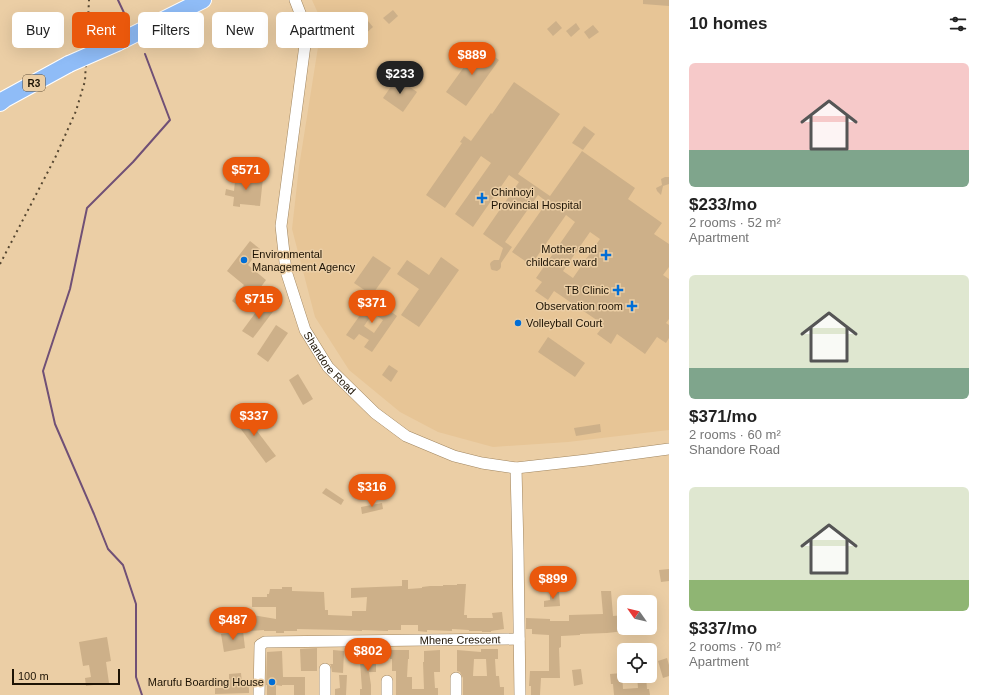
<!DOCTYPE html>
<html lang="en">
<head>
<meta charset="utf-8">
<style>
  :root { --surface:#fff; --page:#f6f6f6; --text:#222; --muted:#767676; --accent:#ea580c }
  body { margin:0; font-family:Helvetica,sans-serif; background:var(--page); color:var(--text); height:100vh; display:flex; flex-direction:column; font-size:15px; white-space:nowrap }
  * { box-sizing:border-box; margin:0 }
  p { font-size:13px; color:var(--muted) }
  .icon { flex:none; width:22px; height:22px; fill:none; stroke:currentColor; stroke-width:2; stroke-linecap:round; stroke-linejoin:round }
  .map { position:relative; flex:1; overflow:hidden }
  .side { display:flex; flex-direction:column; background:var(--surface); width:320px }
  .side>* { flex:none }
  .hud { position:absolute; left:12px; top:12px; width:380px; height:36px; display:flex; gap:8px }
  .needle { width:26px; rotate:304deg }
  .fabs { position:absolute; left:617px; top:595px; display:grid; gap:8px }
  .fabs a { display:grid; place-items:center; width:40px; height:40px; border-radius:6px; background:var(--surface); box-shadow:0 4px 16px #0002; font-size:20px }
  .scale { position:absolute; left:12px; bottom:10px; width:108px; box-sizing:border-box; padding-left:4px; border:2px solid #1d1304; border-top:0; font-size:11px; line-height:14px; white-space:nowrap; color:#1d1304; -webkit-text-stroke:3px #ebcea5; paint-order:stroke }
  .price { position:absolute; translate:-50% -34px; padding:0 9px; border-radius:14px; background:var(--accent); color:#fff; font-size:13px; line-height:26px; filter:drop-shadow(0 1px 2px #0008) }
  .price::after { content:''; position:absolute; left:50%; top:24px; width:12px; height:9px; margin-left:-6px; background:inherit; clip-path:polygon(0 0,100% 0,50% 100%) }
  .price.active { background:#222; color:#fff }
  ul { padding:0; list-style:none }
  li { display:grid; align-content:center; gap:8px; height:212px; padding:0 20px }
  li span { display:grid; place-items:center; height:124px; border-radius:6px; color:#555 }
  li>.icon { margin-inline-start:auto }
  span .icon { width:72px; height:72px; fill:#fffc; stroke-width:1 }
  li b { font-size:17px }
  h2 { display:flex; justify-content:space-between; align-items:center; height:48px; padding:0 20px; font-size:17px }
  .chip { padding:0 14px; border-radius:6px; background:var(--surface); box-shadow:0 4px 16px #0002; font-size:14px; line-height:36px }
  .chip.active { background:var(--accent); color:#fff }
  main { display:flex; flex:1; min-height:0 }
  .map>svg:first-child { display:block }
  .built { fill:#e7c596 }
  .lines { fill:none; stroke-linecap:round; stroke-linejoin:round }
  .stream { stroke:#705076; stroke-width:2 }
  .building { fill:#cdb089; fill-rule:evenodd }
  .minor-casing { stroke:#a0855f; stroke-width:12 }
  .highway-casing { stroke:#fff; stroke-width:18 }
  .minor { stroke:#fff; stroke-width:11 }
  .highway { stroke:#8fbcf7; stroke-width:16 }
  .rail { stroke:#554630; stroke-width:2; stroke-dasharray:2 4; stroke-linecap:butt }
  .highway-bridge-casing { stroke:#fff; stroke-width:18; stroke-linecap:butt }
  .highway-bridge { stroke:#8fbcf7; stroke-width:16 }
  .poi-dot { fill:#016ed6; stroke:#ebcea5; stroke-width:1.5 }
  .labels { text-anchor:middle; dominant-baseline:central; stroke-width:3; stroke-linejoin:round; paint-order:stroke }
  .shield { fill:#ebcea5; stroke:#5b4b34; stroke-width:1 }
  .shield-label { font-size:10px; font-weight:bold; fill:#1d1304 }
  .poi-label { font-size:11px; fill:#1d1304; stroke:#ebcea5; text-anchor:end }
  .street-label { font-size:11px; fill:#1d1304; stroke:#ebcea5 }
</style>
</head>
<body>
<main>
<div class="map">
<svg width="669" height="695" viewBox="0 0 669 695">
  <rect width="100%" height="100%" fill="#ebcea5"/>
  <path class="built" d="M312,0H669V430L568,442L493,447L438,432L400,412L349,370L315,317L292,229L299,167L322,22Z"/>
  <g class="lines">
    <g class="stream">
      <path d="M118,0L126,17"/>
      <path d="M142,695L136,677V604L123,565L108,549L94,514L55,424L43,371L70,289L87,208L133,162L170,120L145,54"/>
    </g>
  </g>
  <g class="building">
    <path d="M643,0H669V6L643,4Z"/>
    <path d="M393,10L398,16L389,24L383,18Z"/>
    <path d="M368,21L373,27L363,36L358,29Z"/>
    <path d="M556,21L562,28L553,36L547,29Z"/>
    <path d="M576,23L580,29L571,37L566,31Z"/>
    <path d="M593,25L599,32L589,39L584,32Z"/>
    <path d="M479,46L499,60L466,106L446,92Z"/>
    <path d="M397,78L417,92L403,112L383,98Z"/>
    <path d="M514,82L560,114L518,174L550,196L582,151L635,188L628,199L662,223L654,234L669,244V267L663,275L669,279V319L666,323L669,325V338L666,343L657,337L645,354L617,334L611,344L597,334L604,325L554,291L548,300L535,291L542,282L536,278L575,222L566,215L531,265L512,252L547,202L538,195L505,242L512,247L501,263V267L500,269L497,271L492,270L491,269L490,264L491,262L494,260H499L503,248L483,234L519,182L509,175L473,227L455,214L491,163L481,156L445,208L426,195L462,143L460,142L464,136L471,141L491,113L492,114ZM590,232L600,239L573,278L563,271Z"/>
    <path d="M584,126L595,134L583,150L572,143Z"/>
    <path d="M236,172L243,173V176L263,178L260,206L240,204V207L233,206L234,197L225,195L226,189L234,191Z"/>
    <path d="M665,177H669V184L663,186L661,195L657,191L656,188L662,185L661,179Z"/>
    <path d="M250,241L260,249L248,265L266,280L244,310L232,301L244,285L227,271Z"/>
    <path d="M373,256L391,268L372,295L354,283Z"/>
    <path d="M441,257L459,270L419,327L401,315L419,289L397,274L407,260L429,275Z"/>
    <path d="M372,298L397,316L372,352L364,347L369,340L359,334L354,340L346,335ZM373,313L383,320L374,333L364,326Z"/>
    <path d="M264,301L275,309L253,338L242,331Z"/>
    <path d="M276,325L288,333L268,362L257,354Z"/>
    <path d="M548,337L585,363L575,377L538,352Z"/>
    <path d="M389,365L398,371L391,382L382,375Z"/>
    <path d="M298,374L313,399L303,405L289,380Z"/>
    <path d="M241,410L276,456L266,463L232,417Z"/>
    <path d="M600,424L601,432L576,436L574,428Z"/>
    <path d="M326,488L344,500L341,505L322,493Z"/>
    <path d="M382,503L383,509L362,514L361,507Z"/>
    <path d="M669,569V581L661,582L659,570Z"/>
    <path d="M402,580H408V589L422,588V587L430,586H443V585H457V584H466L464,615H467V618H493L492,613L502,612L504,629L491,631V632H482V631H469V630L452,629V631L427,630V632L418,631V625H401V630H388V631L362,630V631L341,630L297,629V631H284V633H276V631H264V630L249,631L248,617L252,616V615L276,619V607H252V597H267V594H269L270,589H282V587H292V591L324,592L325,610H328V615L352,616V611H366L367,597L351,598V588L402,586Z"/>
    <path d="M559,591L560,606L544,607V601L550,600V592Z"/>
    <path d="M601,591H611L613,616L624,615V631L607,633L580,634V635L561,636V647L559,648L560,678H541L540,695H531V686H529L530,671H549V635L532,634V629H526V618L550,619V621H569V615L603,614Z"/>
    <path d="M243,631L245,648L224,652L221,634Z"/>
    <path d="M107,637L111,661L106,662L109,683L86,686L85,678L91,677L89,665L83,666L79,642Z"/>
    <path d="M317,648V671H301L300,649Z"/>
    <path d="M481,649H498V659H495L496,676H499L500,687H504V695H463V678L460,672L457,671V650L481,652ZM474,659H486L487,676H473Z"/>
    <path d="M333,650L344,651L343,673L332,672L331,666L330,664H333Z"/>
    <path d="M390,650H409V659H408L407,677H412V689H424L423,662H424V651L440,650V672H434L435,688H438V695H396V671H392V659H390Z"/>
    <path d="M282,651L283,677H305V695H294V685H282V686L276,685V695H267V685H266L267,652Z"/>
    <path d="M366,652H378V659H376V672H369L371,685V695H360V689H362L360,662H366Z"/>
    <path d="M667,658L669,665V676L663,678L658,661Z"/>
    <path d="M581,669L583,684L574,686L572,670Z"/>
    <path d="M241,673L242,683L247,682V684H249V693L215,694V688H225V685H229V674Z"/>
    <path d="M622,673L623,689L638,688L637,676H646L647,689H649L650,695H614L613,684H611L610,674Z"/>
    <path d="M339,675H347L346,695H335V689L340,688Z"/>
  </g>
  <g class="lines">
    <g class="minor-casing">
      <g id="minor">
        <path id="s1" d="M295,0L304,23L305,45L281,226L286,271L305,330L328,367L375,413L406,436L454,456L482,463L516,468L587,460L669,449"/>
        <path d="M516,468L518,549L520,695"/>
        <path d="M387,681V695"/>
        <path id="s2" d="M259,695L260,645L265,642L519,639"/>
        <path d="M325,695V669"/>
        <path d="M456,695V678"/>
      </g>
    </g>
    <g class="highway-casing">
      <g id="highway">
        <path d="M117,43L203,0"/>
        <path d="M0,103L5,99L69,64"/>
      </g>
    </g>
    <use href="#minor" class="minor"/>
    <use href="#highway" class="highway"/>
    <path class="rail" d="M0,264L55,158L76,111L85,81L89,0"/>
    <g class="highway-bridge-casing">
      <path id="highway-bridge" d="M69,64L117,43"/>
    </g>
    <use href="#highway-bridge" class="highway-bridge"/>
  </g>
  <g class="poi-dot">
    <path d="M480 192h4v4h4v4h-4v4h-4v-4h-4v-4h4z"/>
    <path d="M604 249h4v4h4v4h-4v4h-4v-4h-4v-4h4z"/>
    <circle cx="244" cy="260" r="4"/>
    <path d="M616 284h4v4h4v4h-4v4h-4v-4h-4v-4h4z"/>
    <path d="M630 300h4v4h4v4h-4v4h-4v-4h-4v-4h4z"/>
    <circle cx="518" cy="323" r="4"/>
    <circle cx="272" cy="682" r="4"/>
  </g>
  <g class="labels">
    <rect class="shield" x="23" y="75" width="22" height="16" rx="3"/>
    <g class="shield-label">
      <text x="34" y="83">R3</text>
    </g>
    <g class="poi-label">
      <text x="491" y="192" text-anchor="start">Chinhoyi<tspan x="491" dy="13">Provincial Hospital</tspan></text>
      <text x="597" y="249">Mother and<tspan x="597" dy="13">childcare ward</tspan></text>
      <text x="252" y="254" text-anchor="start">Environmental<tspan x="252" dy="13">Management Agency</tspan></text>
      <text x="609" y="290">TB Clinic</text>
      <text x="623" y="306">Observation room</text>
      <text x="526" y="323" text-anchor="start">Volleyball Court</text>
      <text x="264" y="682">Marufu Boarding House</text>
    </g>
    <g class="street-label">
      <text stroke="none"><textPath href="#s1" startOffset="378">Shandore Road</textPath></text>
      <text stroke="none"><textPath href="#s2" startOffset="251">Mhene Crescent</textPath></text>
    </g>
  </g>
</svg>
<div class="fabs">
<a><svg class="needle" viewBox="-14 -14 28 28"><path d="M0-13l5 13h-10z" fill="#e53935"/><path d="M0 13l5-13h-10z" fill="#767676"/></svg></a>
<a><svg class="icon" aria-label="locate" viewBox="0 0 24 24"><circle cx="12" cy="12" r="6"/><path d="M12 2v4M12 18v4M2 12h4M18 12h4"/></svg></a>
</div>
<div class="scale">100 m</div>
<b class="price" style="left:472px;top:76px">$889</b>
<b class="price active" style="left:400px;top:95px">$233</b>
<b class="price" style="left:246px;top:191px">$571</b>
<b class="price" style="left:259px;top:320px">$715</b>
<b class="price" style="left:372px;top:324px">$371</b>
<b class="price" style="left:254px;top:437px">$337</b>
<b class="price" style="left:372px;top:508px">$316</b>
<b class="price" style="left:553px;top:600px">$899</b>
<b class="price" style="left:233px;top:641px">$487</b>
<b class="price" style="left:368px;top:672px">$802</b>
<div class="hud">
<a class="chip">Buy</a>
<a class="chip active">Rent</a>
<a class="chip">Filters</a>
<a class="chip">New</a>
<a class="chip">Apartment</a>
</div>
</div>
<section class="side">
<h2>10 homes<svg class="icon" aria-label="filters" viewBox="0 0 24 24"><path d="M4 7h16M4 17h16"/><circle cx="9" cy="7" r="2"/><circle cx="15" cy="17" r="2"/></svg></h2>
<ul>
<li><span style="background:linear-gradient(#f6c9c9 70%,#7fa58c 0)"><svg class="icon" aria-label="home" viewBox="0 0 24 24"><path d="M3 11l9-7 9 7M6 9v11h12V9"/></svg></span><div><b>$233/mo</b><p>2 rooms · 52 m²</p><p>Apartment</p></div></li>
<li><span style="background:linear-gradient(#dfe7d0 75%,#7fa58c 0)"><svg class="icon" aria-label="home" viewBox="0 0 24 24"><path d="M3 11l9-7 9 7M6 9v11h12V9"/></svg></span><div><b>$371/mo</b><p>2 rooms · 60 m²</p><p>Shandore Road</p></div></li>
<li><span style="background:linear-gradient(#dfe7d0 75%,#8fb573 0)"><svg class="icon" aria-label="home" viewBox="0 0 24 24"><path d="M3 11l9-7 9 7M6 9v11h12V9"/></svg></span><div><b>$337/mo</b><p>2 rooms · 70 m²</p><p>Apartment</p></div></li>
</ul>
</section>
</main>
</body>
</html>
